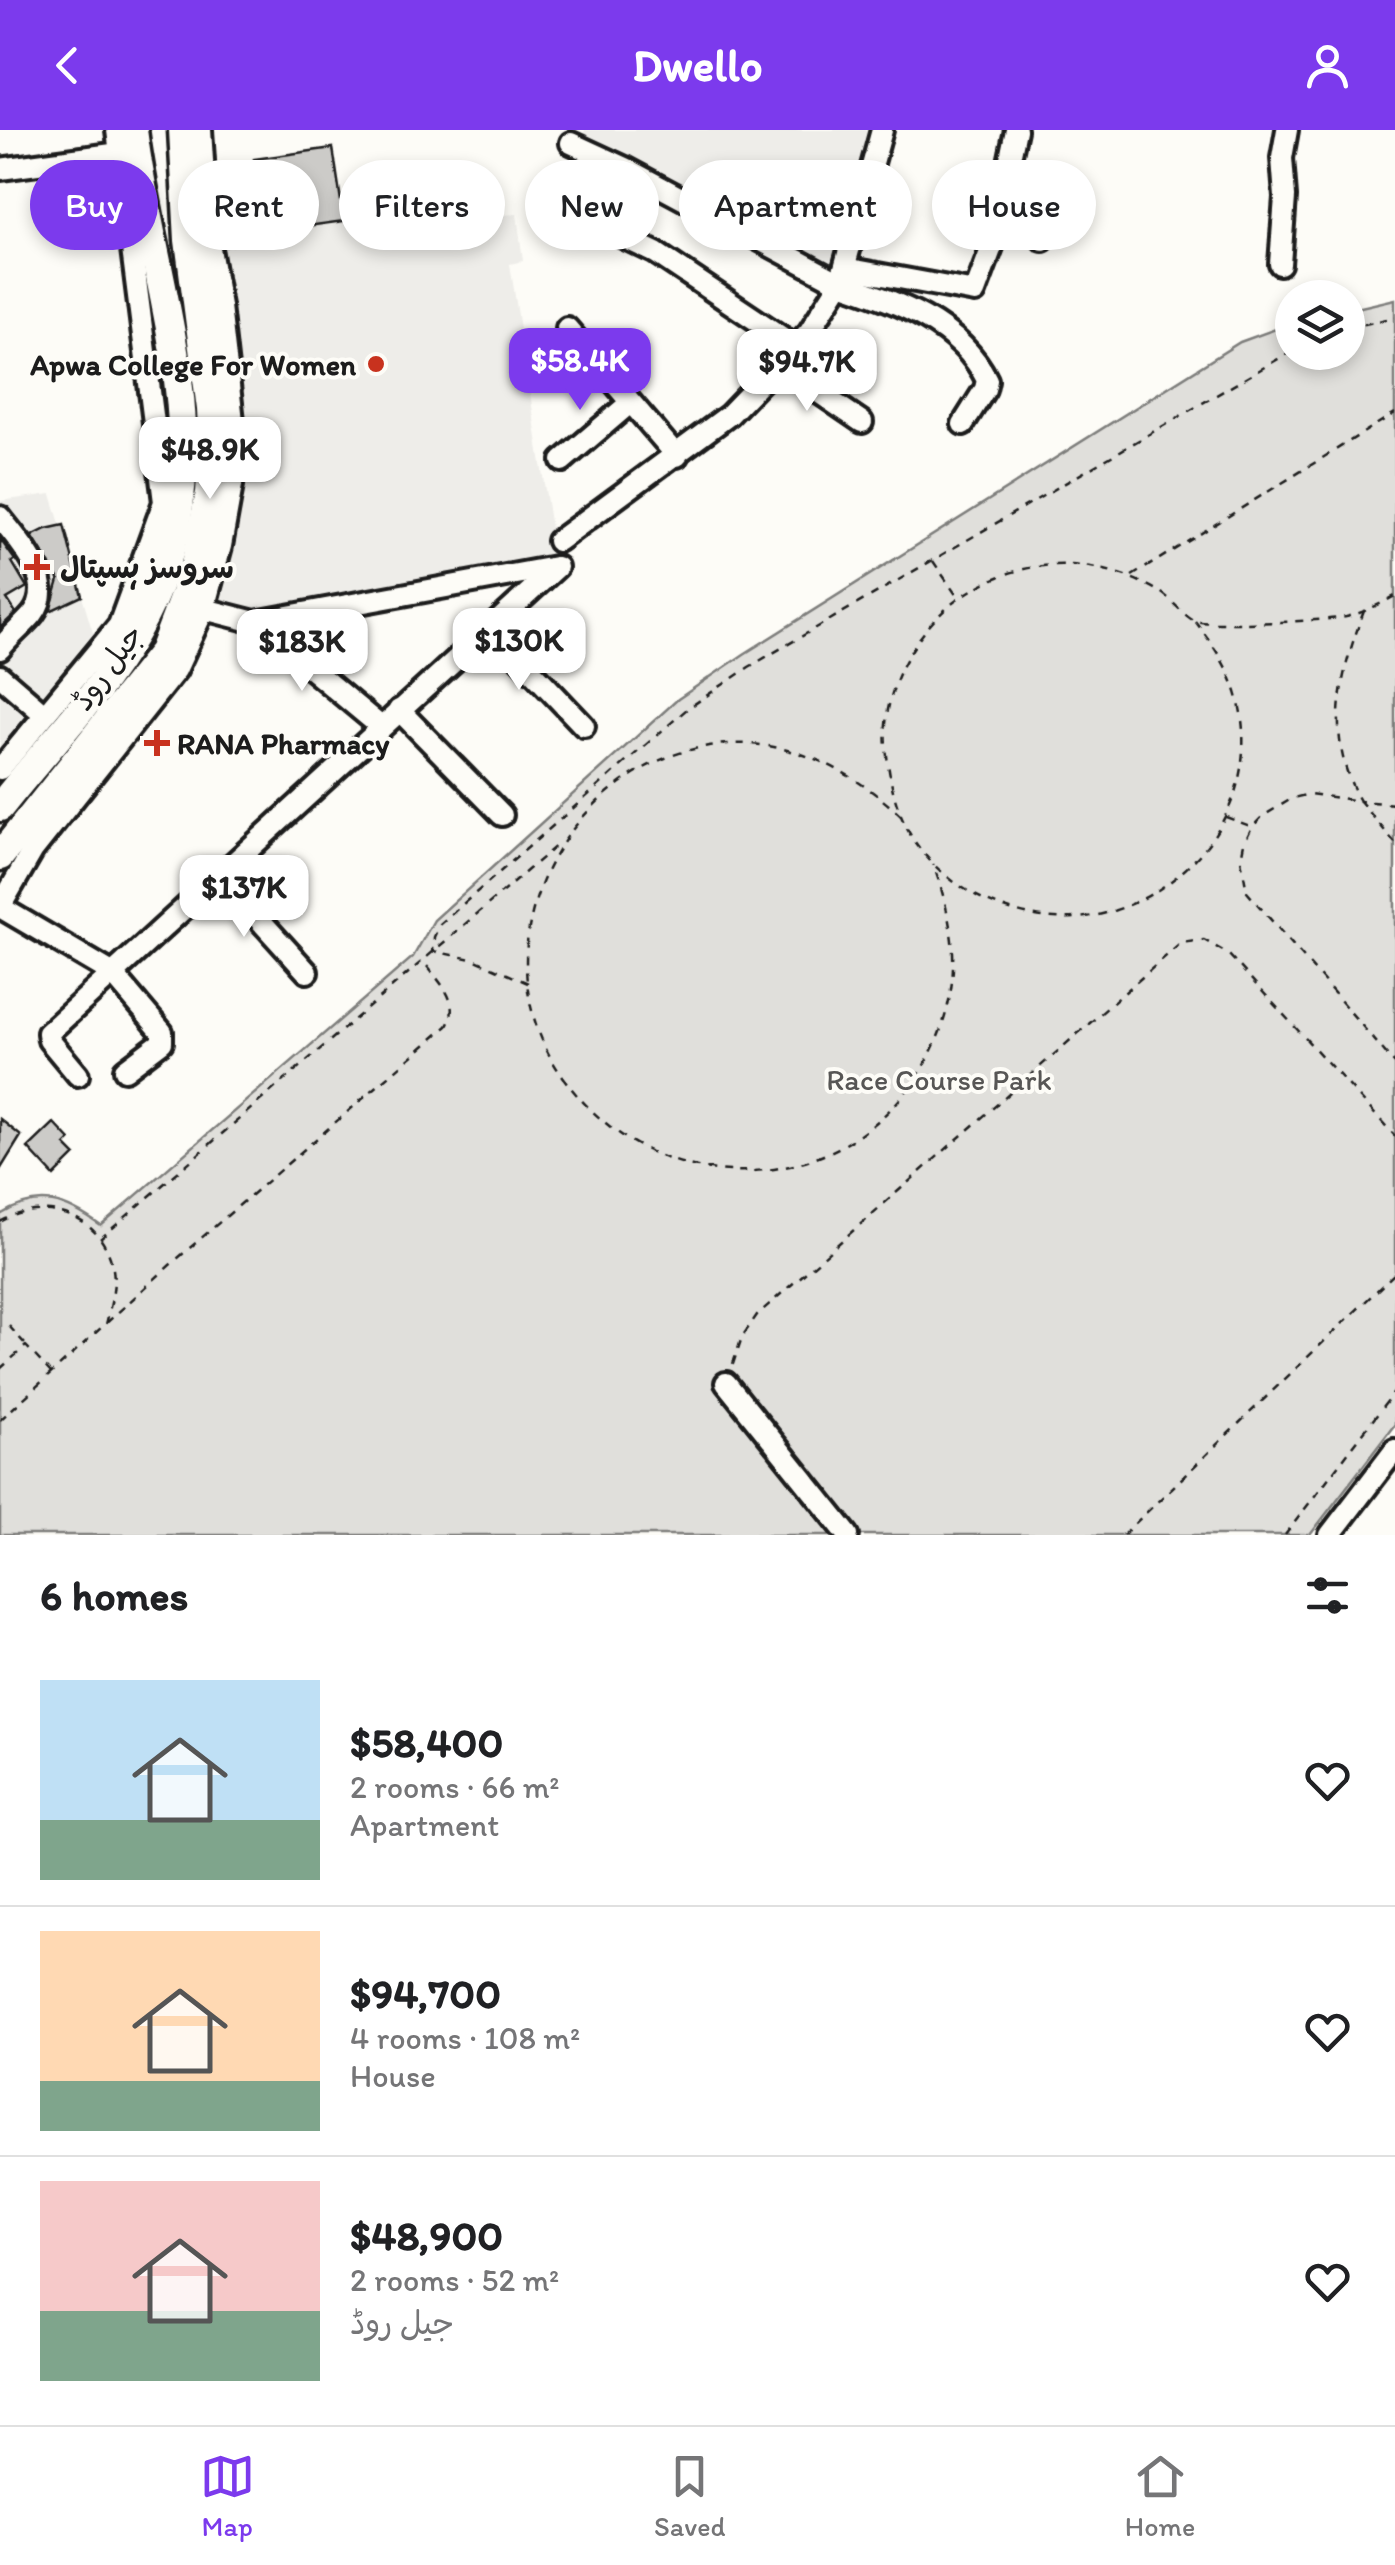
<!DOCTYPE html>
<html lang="en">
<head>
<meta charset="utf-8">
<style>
  :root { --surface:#fff; --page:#f2f2f2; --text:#202124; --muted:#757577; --line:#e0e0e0; --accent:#7c3aed }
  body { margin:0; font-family:Itim,"Playpen Sans Arabic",sans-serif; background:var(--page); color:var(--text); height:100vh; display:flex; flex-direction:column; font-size:38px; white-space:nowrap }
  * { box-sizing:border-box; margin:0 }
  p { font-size:32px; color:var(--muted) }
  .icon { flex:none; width:55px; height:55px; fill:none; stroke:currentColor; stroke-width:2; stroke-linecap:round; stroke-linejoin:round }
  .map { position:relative; height:1405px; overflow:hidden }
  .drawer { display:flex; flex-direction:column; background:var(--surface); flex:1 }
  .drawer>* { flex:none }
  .hud { position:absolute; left:30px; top:30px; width:1335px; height:90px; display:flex; gap:20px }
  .tools { position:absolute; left:1275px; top:150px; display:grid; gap:20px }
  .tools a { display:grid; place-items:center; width:90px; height:90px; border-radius:50%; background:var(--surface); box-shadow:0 5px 15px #0003; font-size:50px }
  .price { position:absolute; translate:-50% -85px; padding:0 22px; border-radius:20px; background:#fff; color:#222; font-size:32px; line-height:65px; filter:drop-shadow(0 2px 5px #0008) }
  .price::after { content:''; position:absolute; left:50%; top:60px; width:30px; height:22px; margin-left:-15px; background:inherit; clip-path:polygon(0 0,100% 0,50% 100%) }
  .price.selected { background:var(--accent); color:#fff }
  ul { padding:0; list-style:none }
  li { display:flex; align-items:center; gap:30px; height:250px; padding:0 40px }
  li+li { border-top:2px solid var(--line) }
  li span { display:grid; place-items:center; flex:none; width:280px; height:200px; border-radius:0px; color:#555 }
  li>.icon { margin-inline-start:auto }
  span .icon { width:120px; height:120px; fill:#fffc; stroke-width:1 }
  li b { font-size:42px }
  h2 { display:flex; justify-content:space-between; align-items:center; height:120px; padding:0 40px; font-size:42px }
  .chip { padding:0 35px; border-radius:45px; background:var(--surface); box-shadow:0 5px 15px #0003; font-size:35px; line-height:90px }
  .chip.selected { background:var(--accent); color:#fff }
  header { display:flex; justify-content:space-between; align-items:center; height:130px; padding:0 40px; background:var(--accent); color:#fff; font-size:45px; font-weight:800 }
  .tabs { display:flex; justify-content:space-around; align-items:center; height:140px; border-top:2px solid var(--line); background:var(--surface); font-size:28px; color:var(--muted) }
  .tabs a { display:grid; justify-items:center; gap:5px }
  .tabs .selected { color:var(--accent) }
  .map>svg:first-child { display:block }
  .built { fill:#eeede9 }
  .green { fill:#e0dfdb; stroke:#7e7e7c; stroke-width:2.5 }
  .building { fill:#cccbc8; stroke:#1c1c1c; stroke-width:2.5 }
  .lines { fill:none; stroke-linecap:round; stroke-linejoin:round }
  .minor-casing { stroke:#1c1c1c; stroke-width:28 }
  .major-casing { stroke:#1c1c1c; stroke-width:35 }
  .path { stroke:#1c1c1c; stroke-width:2.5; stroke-dasharray:8 8; stroke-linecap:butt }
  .minor { stroke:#fdfcf7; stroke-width:20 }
  .major { stroke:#fdfcf7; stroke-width:28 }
  .poi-dot { fill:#c8321e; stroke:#fdfcf7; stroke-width:4 }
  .labels { text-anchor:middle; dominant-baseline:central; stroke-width:8; stroke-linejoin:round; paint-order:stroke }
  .poi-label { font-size:30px; font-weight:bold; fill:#1c1c1c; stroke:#fdfcf7; text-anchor:start }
  .street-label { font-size:30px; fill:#1c1c1c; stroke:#fdfcf7 }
  .park-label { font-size:30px; fill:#575655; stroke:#fdfcf7 }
</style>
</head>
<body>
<header><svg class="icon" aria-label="back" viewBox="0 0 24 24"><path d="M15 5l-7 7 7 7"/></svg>Dwello<svg class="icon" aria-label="person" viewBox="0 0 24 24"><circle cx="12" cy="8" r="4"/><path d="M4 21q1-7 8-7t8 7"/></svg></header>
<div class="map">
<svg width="1395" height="1405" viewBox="0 0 1395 1405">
  <rect width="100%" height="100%" fill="#fdfcf7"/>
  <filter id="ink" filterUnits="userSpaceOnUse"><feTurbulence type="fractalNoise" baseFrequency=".01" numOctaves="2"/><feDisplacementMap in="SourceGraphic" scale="20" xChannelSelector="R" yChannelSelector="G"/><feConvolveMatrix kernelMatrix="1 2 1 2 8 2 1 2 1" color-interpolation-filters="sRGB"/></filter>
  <g filter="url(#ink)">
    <g class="built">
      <path d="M585,0H870L832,137L582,8Z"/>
      <path d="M500,67L502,85L517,84L523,131L510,134L557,437L255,492L204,479L209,112Z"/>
      <path d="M51,364L93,503L0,617V371Z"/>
    </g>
    <path class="green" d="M1395,169V1294L1310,1405H0V1085C40,1060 66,1071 101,1096L413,827L434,790L678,569L744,524L1240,212L1292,193V222H1348V180Z"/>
    <g class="building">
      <path d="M333,18L344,91L264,102L254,29Z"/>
      <path d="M64,395L82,466L50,481L59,450L32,406L46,399Z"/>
      <path d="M0,409L15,430L12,432L27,457L7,469L16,483L0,498Z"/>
      <path d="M0,989L21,1006L0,1040Z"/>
      <path d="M54,993L70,1010L65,1015L75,1025L54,1046L28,1018Z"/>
    </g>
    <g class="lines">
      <g class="minor-casing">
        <g id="minor">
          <path d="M1016,0L1009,33L1043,110"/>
          <path d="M571,13L625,38L840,153C895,171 960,194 987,250L985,259L963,294"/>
          <path d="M0,39L120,23"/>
          <path d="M552,73L656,123L795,216"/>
          <path d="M196,109L247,99L238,46"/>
          <path d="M1280,134L1285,67L1282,28L1287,0"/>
          <path d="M845,138L975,162L996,106L1025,69L1068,70"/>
          <path d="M567,198L677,326"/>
          <path d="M780,236L862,292"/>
          <path d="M562,331L630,273"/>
          <path d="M0,387C19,412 58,451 33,484C23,496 10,506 0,519"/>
          <path d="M558,411L729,285L809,202L840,153L882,0"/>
          <path d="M204,479L255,492L555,437"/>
          <path d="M255,492L381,597"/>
          <path d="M489,496L584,596"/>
          <path d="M0,546L44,584"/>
          <path d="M399,580L502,685"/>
          <path d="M0,639L119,495L164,372L117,0"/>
          <path d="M218,744L307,842"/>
          <path d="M0,777L33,720L176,540L204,479L221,416L232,355L233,291L220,176L208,107L201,0"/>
          <path d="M0,777L112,843L162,902V912L125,940"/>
          <path d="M78,945L49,910L48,903L557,437"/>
          <path d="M726,1253L848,1405"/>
          <path d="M1330,1405L1395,1320"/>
        </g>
      </g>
      <g class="major-casing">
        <g id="major">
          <path d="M0,677C45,619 98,567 135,503C232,338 155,173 133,0"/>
          <path d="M0,726L163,522L194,440L210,363L213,319L211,279L189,110L183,0"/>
        </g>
      </g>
      <g class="path">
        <path d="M1348,198L1395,187"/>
        <path d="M933,431L957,466"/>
        <path d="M1132,446L1395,283"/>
        <path d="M1364,481C1340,544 1324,607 1360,671L1395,674"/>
        <path d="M1195,491C1212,513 1227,535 1236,562C1265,658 1204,752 1113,781C1042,804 953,771 913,709C895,681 889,648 886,616C881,560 916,498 961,467C1023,424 1097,426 1160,462C1172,469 1183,486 1195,491C1211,496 1327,491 1346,487C1363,483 1380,474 1395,466"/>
        <path d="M901,686C663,461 380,817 613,999C661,1036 726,1049 785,1037C884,1017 957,922 953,822C951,791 943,762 933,734"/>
        <path d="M1226,687L1250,696"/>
        <path d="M1395,713L1360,671L1310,664L1293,668L1263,686L1252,697L1244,713L1241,729L1247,762L1395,934"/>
        <path d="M528,853L476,830L433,821L434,807L440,794L687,579L749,537L1292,221"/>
        <path d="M0,1092C44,1067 103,1084 113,1139C116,1158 110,1176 106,1195"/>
        <path d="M100,1109L558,714"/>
        <path d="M9,1196L25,1214"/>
        <path d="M733,1234L742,1207L757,1185L1181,813L1204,810L1228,824L1395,1006"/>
        <path d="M0,1239L26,1216L51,1243"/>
        <path d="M0,1290L170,1135L447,896C462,871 438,851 423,831"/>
        <path d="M1123,1405L1395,1143"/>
        <path d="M1285,1405L1395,1261"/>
      </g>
      <use href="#minor" class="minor"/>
      <use href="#major" class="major"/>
    </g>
  </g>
  <g class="poi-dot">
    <circle cx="376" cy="234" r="10"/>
    <path d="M32 422h10v10h10v10h-10v10h-10v-10h-10v-10h10z"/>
    <path d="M152 598h10v10h10v10h-10v10h-10v-10h-10v-10h10z"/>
  </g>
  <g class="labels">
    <g class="poi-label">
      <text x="356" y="234" text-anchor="end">Apwa College For Women</text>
      <text x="60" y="437">سروسز ہسپتال</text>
      <text x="177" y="613">RANA Pharmacy</text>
    </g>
    <g class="street-label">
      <text transform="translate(107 537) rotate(-54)">جیل روڈ</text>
    </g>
    <g class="park-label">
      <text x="939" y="949">Race Course Park</text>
    </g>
  </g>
</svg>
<div class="tools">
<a><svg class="icon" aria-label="layers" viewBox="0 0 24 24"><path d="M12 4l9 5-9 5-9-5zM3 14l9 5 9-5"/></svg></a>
</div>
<b class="price selected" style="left:580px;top:283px">$58.4K</b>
<b class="price" style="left:807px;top:284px">$94.7K</b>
<b class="price" style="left:210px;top:372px">$48.9K</b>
<b class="price" style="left:519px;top:563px">$130K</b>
<b class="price" style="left:302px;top:564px">$183K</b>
<b class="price" style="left:244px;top:810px">$137K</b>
<div class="hud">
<a class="chip selected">Buy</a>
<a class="chip">Rent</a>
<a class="chip">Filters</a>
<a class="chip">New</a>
<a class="chip">Apartment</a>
<a class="chip">House</a>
</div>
</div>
<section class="drawer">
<h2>6 homes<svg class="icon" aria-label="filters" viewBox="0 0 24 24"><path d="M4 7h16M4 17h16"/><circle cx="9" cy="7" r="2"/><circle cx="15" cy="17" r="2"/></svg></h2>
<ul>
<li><span style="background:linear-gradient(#bfe0f5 70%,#7fa58c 0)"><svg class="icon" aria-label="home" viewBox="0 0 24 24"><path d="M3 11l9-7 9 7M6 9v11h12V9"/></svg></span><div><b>$58,400</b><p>2 rooms · 66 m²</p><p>Apartment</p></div><svg class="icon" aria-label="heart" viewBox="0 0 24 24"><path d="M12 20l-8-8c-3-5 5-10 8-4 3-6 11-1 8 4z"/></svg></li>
<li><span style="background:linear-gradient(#ffd9b3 75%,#7fa58c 0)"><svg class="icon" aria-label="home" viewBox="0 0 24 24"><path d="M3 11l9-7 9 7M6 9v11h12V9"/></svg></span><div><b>$94,700</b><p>4 rooms · 108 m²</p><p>House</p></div><svg class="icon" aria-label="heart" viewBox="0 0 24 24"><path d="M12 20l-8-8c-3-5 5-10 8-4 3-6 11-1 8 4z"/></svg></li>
<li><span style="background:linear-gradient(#f6c9c9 65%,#7fa58c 0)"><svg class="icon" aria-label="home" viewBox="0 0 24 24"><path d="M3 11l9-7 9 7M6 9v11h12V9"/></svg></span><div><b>$48,900</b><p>2 rooms · 52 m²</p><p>جیل روڈ</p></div><svg class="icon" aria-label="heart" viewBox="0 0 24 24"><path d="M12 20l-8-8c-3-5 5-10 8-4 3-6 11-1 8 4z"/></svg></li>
</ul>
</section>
<nav class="tabs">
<a class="selected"><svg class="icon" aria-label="map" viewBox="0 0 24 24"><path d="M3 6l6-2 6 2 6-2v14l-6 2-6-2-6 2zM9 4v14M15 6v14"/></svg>Map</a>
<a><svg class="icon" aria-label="saved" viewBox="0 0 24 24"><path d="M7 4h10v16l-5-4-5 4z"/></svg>Saved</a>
<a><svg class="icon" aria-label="home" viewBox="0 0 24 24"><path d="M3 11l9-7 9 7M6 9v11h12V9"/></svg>Home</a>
</nav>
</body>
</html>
